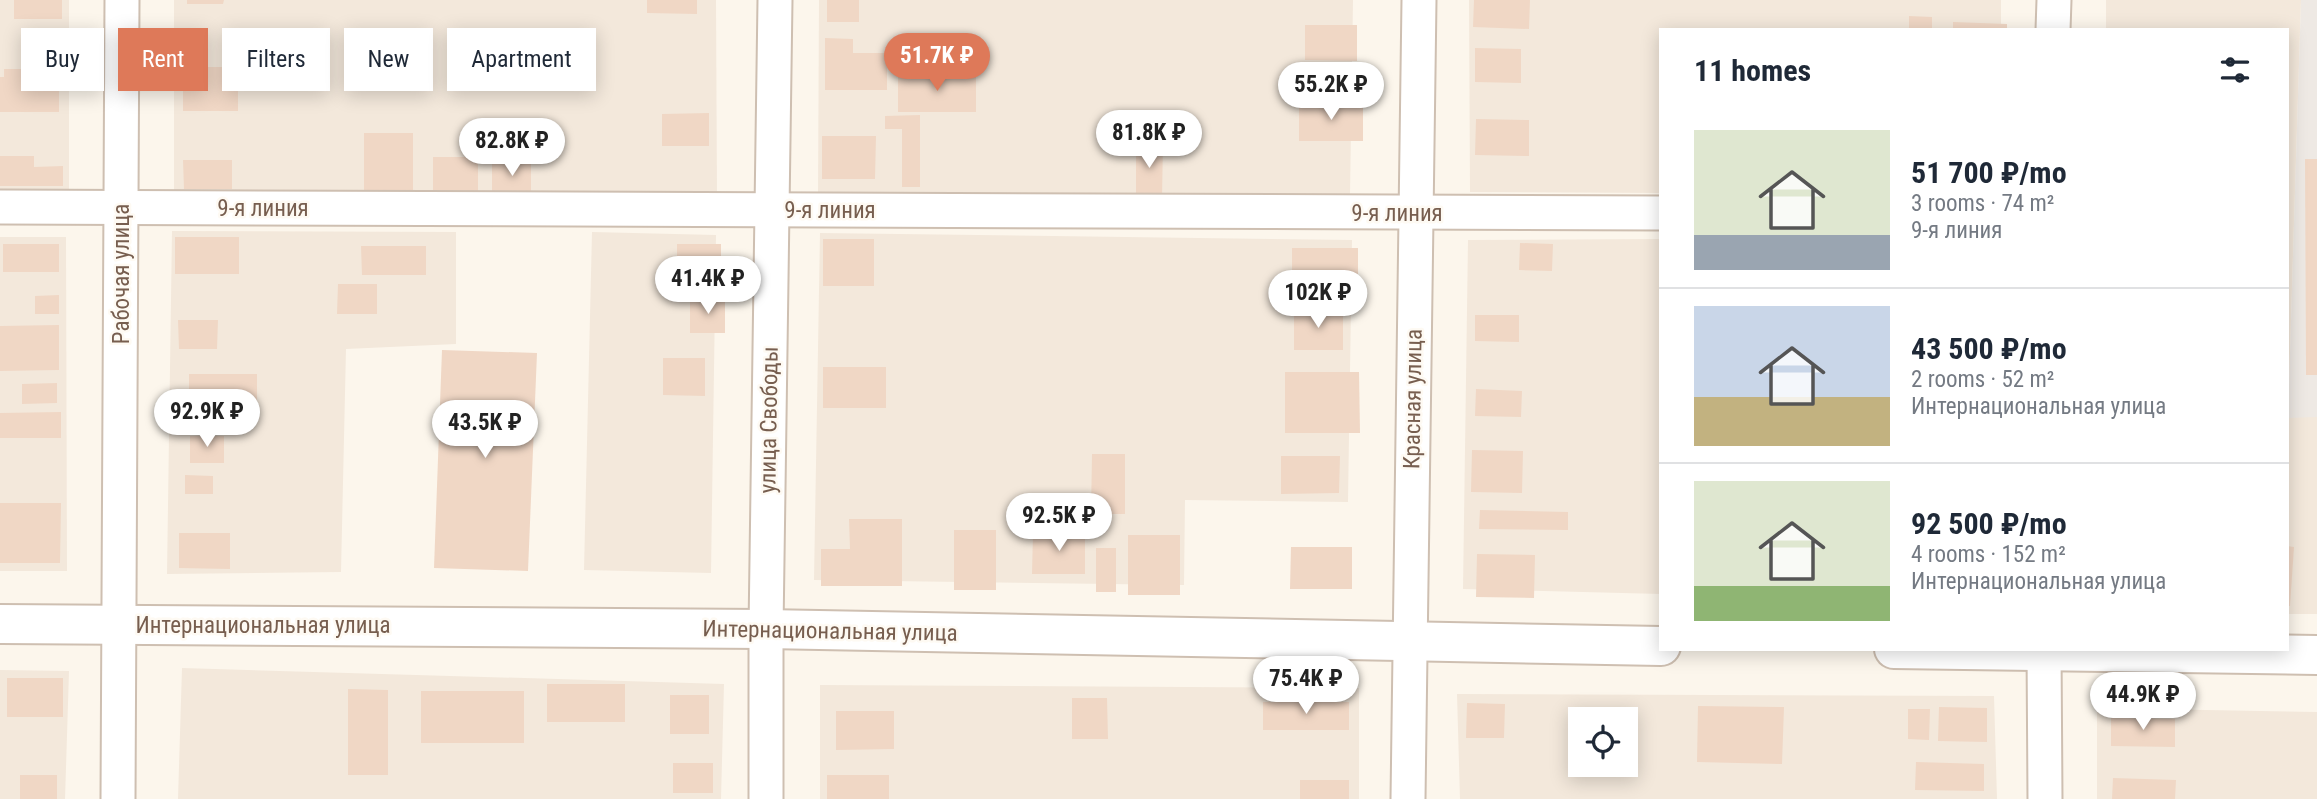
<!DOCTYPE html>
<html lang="en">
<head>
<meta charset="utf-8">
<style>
  :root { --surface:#fff; --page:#f2f2f3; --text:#1f2937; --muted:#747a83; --line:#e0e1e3; --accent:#de7959 }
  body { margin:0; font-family:"Roboto Condensed",sans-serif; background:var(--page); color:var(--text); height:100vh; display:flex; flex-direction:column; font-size:26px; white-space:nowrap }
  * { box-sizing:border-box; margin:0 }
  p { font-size:23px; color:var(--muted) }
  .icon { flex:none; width:38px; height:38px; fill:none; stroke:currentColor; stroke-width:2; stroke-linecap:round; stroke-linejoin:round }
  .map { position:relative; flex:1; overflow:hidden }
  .drawer { position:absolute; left:1659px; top:28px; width:630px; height:623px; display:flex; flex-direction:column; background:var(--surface); border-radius:0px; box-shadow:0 4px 18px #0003 }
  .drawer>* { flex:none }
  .hud { position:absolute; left:21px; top:28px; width:665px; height:63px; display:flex; gap:14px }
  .tools { position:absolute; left:1568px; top:707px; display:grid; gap:14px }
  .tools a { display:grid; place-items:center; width:70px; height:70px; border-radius:0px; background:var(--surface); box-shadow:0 4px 18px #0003; font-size:35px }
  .price { position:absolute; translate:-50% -60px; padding:0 16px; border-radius:24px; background:#fff; color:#222; font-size:23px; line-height:46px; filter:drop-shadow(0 2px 4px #0008) }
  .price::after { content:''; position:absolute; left:50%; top:42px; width:21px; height:16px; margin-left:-10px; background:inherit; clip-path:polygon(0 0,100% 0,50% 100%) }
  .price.on { background:var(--accent); color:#fff }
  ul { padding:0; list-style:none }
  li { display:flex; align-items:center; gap:21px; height:175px; padding:0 35px }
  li+li { border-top:2px solid var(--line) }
  li span { display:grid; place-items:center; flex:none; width:196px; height:140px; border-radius:0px; color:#555 }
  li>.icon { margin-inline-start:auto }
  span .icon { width:84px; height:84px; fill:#fffc; stroke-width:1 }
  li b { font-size:30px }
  h2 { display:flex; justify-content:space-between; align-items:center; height:84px; padding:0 35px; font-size:30px }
  .chip { padding:0 24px; border-radius:0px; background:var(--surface); box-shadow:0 4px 18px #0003; font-size:24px; line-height:63px }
  .chip.on { background:var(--accent); color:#fff }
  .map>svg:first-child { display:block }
  .residential { fill:#f3e8db; fill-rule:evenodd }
  .industrial { fill:#eee9e4 }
  .building { fill:#f0d7c5 }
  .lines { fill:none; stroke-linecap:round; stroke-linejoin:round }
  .minor-casing { stroke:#cebfb1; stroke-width:37 }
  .tertiary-casing { stroke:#cebfb1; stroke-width:42 }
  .minor { stroke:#fff; stroke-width:33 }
  .tertiary { stroke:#fff; stroke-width:38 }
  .labels { text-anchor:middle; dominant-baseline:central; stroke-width:5; stroke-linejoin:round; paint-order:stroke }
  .street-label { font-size:23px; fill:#775e4f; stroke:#fefaf3 }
</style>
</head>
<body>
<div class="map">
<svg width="2317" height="799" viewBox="0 0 2317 799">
  <rect width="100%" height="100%" fill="#fcf6ec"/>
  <g class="residential">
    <rect x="0" y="0" width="69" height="193"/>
    <path d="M174,0H716L717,196L174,191Z"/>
    <path d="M819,0H1353L1350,194H818Z"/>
    <path d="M1469,0H2001V30H1661V193L1470,192Z"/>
    <path d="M2106,0H2301L2288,417H2317V614H2287V30H2106Z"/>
    <path d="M172,231L456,232V344L346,349L341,572L167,574Z"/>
    <path d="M592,232L716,235L711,573L584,570Z"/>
    <path d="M820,233L1352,240L1348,502L1185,500L1184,585L814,580Z"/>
    <path d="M0,237H66L67,571H0Z"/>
    <path d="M1661,239V594L1463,589L1468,240Z"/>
    <path d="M182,668L724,684L721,799H178Z"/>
    <path d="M0,670L69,671L65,799H0Z"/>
    <path d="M820,685L1359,688V799H820Z"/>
    <path d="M1457,694L1994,696L1997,799H1460ZM1580,719H1626V765H1580Z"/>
    <path d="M2097,708L2317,712V799H2097Z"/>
  </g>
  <path class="industrial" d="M2301,0H2317V417L2288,418Z"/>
  <g class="building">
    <rect x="14" y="0" width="48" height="19"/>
    <path d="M187,0H224L223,4H187Z"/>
    <path d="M647,0H697V14L647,13Z"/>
    <rect x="827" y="0" width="32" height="22"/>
    <path d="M1474,0H1530L1529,29L1473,27Z"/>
    <path d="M1909,16L1932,17V30H1909Z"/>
    <path d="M1953,22L2007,24V30H1953Z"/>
    <path d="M1305,25H1357V61L1305,60Z"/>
    <path d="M825,38L853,39V53H887V90H825Z"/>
    <path d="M1475,48L1521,49V83L1475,82Z"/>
    <rect x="183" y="67" width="55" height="44"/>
    <path d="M4,69H59V112H0V77H4Z"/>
    <rect x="898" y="74" width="78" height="38"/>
    <rect x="1299" y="102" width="64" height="39"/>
    <path d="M709,113V146H662V114Z"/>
    <path d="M920,115V187H902V129H885V116Z"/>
    <path d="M1476,119L1529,120V156L1475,155Z"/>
    <rect x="364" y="133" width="49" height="65"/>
    <path d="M822,136H876L875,179H822Z"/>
    <path d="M1136,142H1163L1162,199H1136Z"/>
    <rect x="492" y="154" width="39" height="48"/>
    <path d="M0,156H34V167L63,166V186H0Z"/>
    <rect x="433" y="157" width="45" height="42"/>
    <path d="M2305,159H2317V375H2306Z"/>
    <path d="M183,160H232V189H184Z"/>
    <rect x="175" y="237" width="64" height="37"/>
    <rect x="823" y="239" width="51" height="47"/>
    <path d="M1520,243L1553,244L1552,271L1519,270Z"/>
    <rect x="3" y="244" width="56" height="28"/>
    <path d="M677,244H721V272L677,271Z"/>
    <path d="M361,246H426V275H362Z"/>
    <path d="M1292,248H1358V275L1292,276Z"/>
    <path d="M338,284H377V314H337Z"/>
    <path d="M59,295V314H35V296Z"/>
    <rect x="690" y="299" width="35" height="34"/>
    <rect x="1294" y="309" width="49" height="41"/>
    <path d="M1475,315H1519V342L1475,341Z"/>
    <path d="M178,320H218L217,349H179Z"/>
    <path d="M59,325V370L0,371V326Z"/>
    <path d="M442,350L537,353L528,571L434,568Z"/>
    <path d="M663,358H705V396L663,395Z"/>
    <rect x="823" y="367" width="63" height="41"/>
    <path d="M1285,372H1359L1360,433H1285Z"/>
    <rect x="189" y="374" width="68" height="28"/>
    <path d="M57,383V403L22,404V384Z"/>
    <path d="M1476,389L1522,391L1521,417L1475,416Z"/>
    <path d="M61,412V438H0V413Z"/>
    <rect x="190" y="436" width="34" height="27"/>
    <path d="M1472,450L1523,451L1522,493L1471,492Z"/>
    <path d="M1092,454H1125V514H1091Z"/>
    <path d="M1281,456H1340L1339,493L1281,494Z"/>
    <path d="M185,475L213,476V494H185Z"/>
    <path d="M0,503H61L60,563H0Z"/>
    <path d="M1480,510L1568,512V530L1479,529Z"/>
    <path d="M849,519H902V586H821V549H850Z"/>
    <rect x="954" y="530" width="42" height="60"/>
    <path d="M1085,532V574H1032L1033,533Z"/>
    <path d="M179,533H230V569L179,568Z"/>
    <rect x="1128" y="535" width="52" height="60"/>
    <path d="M2287,546L2294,547L2290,606H2287Z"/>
    <path d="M1291,547H1352V589H1290Z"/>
    <rect x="1096" y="548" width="20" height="44"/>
    <path d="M1477,554L1535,555L1534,598L1476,597Z"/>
    <rect x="7" y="678" width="56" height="39"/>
    <rect x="547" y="684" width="78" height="38"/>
    <path d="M348,689L388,690V775H348Z"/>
    <rect x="421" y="691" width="103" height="52"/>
    <rect x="670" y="695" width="39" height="39"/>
    <path d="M1072,698H1107L1108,739H1072Z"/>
    <rect x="1263" y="702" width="86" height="28"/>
    <path d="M1467,703L1505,704L1504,738H1466Z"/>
    <path d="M1698,706L1784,707L1782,764L1697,762Z"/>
    <path d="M1939,707L1987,708V742L1938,741Z"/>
    <path d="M1908,709H1930L1929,740L1908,739Z"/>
    <path d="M836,711H894V749L836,750Z"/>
    <path d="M2111,718L2175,719V747L2111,746Z"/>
    <path d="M1916,762L1984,764V791L1915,790Z"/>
    <rect x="673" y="763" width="40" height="30"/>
    <rect x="20" y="775" width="37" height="24"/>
    <rect x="827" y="775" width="62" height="24"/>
    <path d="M2113,778L2176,780L2175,799H2112Z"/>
    <rect x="1300" y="780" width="49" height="19"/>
  </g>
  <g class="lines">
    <g class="minor-casing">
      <g id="minor">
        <path d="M2053,30L2054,0"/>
        <path d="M0,207L1661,213"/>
        <path d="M2044,649L2045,799"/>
        <path d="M118,799L122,0"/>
        <path d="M766,799V629L775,0"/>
        <path d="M1408,799L1419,0"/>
      </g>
    </g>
    <g class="tertiary-casing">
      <g id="tertiary">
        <path d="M0,624L766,629L1661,646"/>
        <path d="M1894,649L2317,655"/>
      </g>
    </g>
    <use href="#minor" class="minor"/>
    <use href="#tertiary" class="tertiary"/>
  </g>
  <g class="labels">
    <g class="street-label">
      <text x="263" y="208">9-я линия</text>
      <text x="830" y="210">9-я линия</text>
      <text x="1397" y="213">9-я линия</text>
      <text transform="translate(121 274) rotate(-90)">Рабочая улица</text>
      <text transform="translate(1413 399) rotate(-89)">Красная улица</text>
      <text transform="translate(769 420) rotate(-89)">улица Свободы</text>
      <text x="263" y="625">Интернациональная улица</text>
      <text transform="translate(830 631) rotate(1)">Интернациональная улица</text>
    </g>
  </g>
</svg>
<div class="tools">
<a><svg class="icon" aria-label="locate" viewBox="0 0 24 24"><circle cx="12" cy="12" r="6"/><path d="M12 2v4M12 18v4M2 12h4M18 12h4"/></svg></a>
</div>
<b class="price on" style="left:937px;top:93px">51.7K ₽</b>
<b class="price" style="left:1331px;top:122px">55.2K ₽</b>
<b class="price" style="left:1149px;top:170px">81.8K ₽</b>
<b class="price" style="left:512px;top:178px">82.8K ₽</b>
<b class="price" style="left:708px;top:316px">41.4K ₽</b>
<b class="price" style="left:1318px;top:330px">102K ₽</b>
<b class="price" style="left:207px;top:449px">92.9K ₽</b>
<b class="price" style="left:485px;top:460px">43.5K ₽</b>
<b class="price" style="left:1059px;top:553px">92.5K ₽</b>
<b class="price" style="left:1306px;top:716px">75.4K ₽</b>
<b class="price" style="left:2143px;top:732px">44.9K ₽</b>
<div class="hud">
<a class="chip">Buy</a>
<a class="chip on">Rent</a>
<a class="chip">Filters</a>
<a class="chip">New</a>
<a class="chip">Apartment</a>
</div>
<section class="drawer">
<h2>11 homes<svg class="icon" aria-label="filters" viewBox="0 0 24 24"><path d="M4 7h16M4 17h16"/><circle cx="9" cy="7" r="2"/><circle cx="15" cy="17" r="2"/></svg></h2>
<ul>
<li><span style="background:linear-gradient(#dfe7d0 75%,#9aa5b1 0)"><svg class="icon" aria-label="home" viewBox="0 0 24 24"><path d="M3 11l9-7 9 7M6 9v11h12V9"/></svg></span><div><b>51 700 ₽/mo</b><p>3 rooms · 74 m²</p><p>9-я линия</p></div></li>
<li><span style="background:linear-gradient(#c9d6e8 65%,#c2b280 0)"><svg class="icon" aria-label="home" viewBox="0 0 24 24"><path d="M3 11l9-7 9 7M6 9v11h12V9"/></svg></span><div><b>43 500 ₽/mo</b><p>2 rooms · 52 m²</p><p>Интернациональная улица</p></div></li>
<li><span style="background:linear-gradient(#dfe7d0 75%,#8fb573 0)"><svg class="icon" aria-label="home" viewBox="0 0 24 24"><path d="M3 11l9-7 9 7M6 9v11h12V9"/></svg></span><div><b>92 500 ₽/mo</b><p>4 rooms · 152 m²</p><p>Интернациональная улица</p></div></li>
</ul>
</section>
</div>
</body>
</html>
